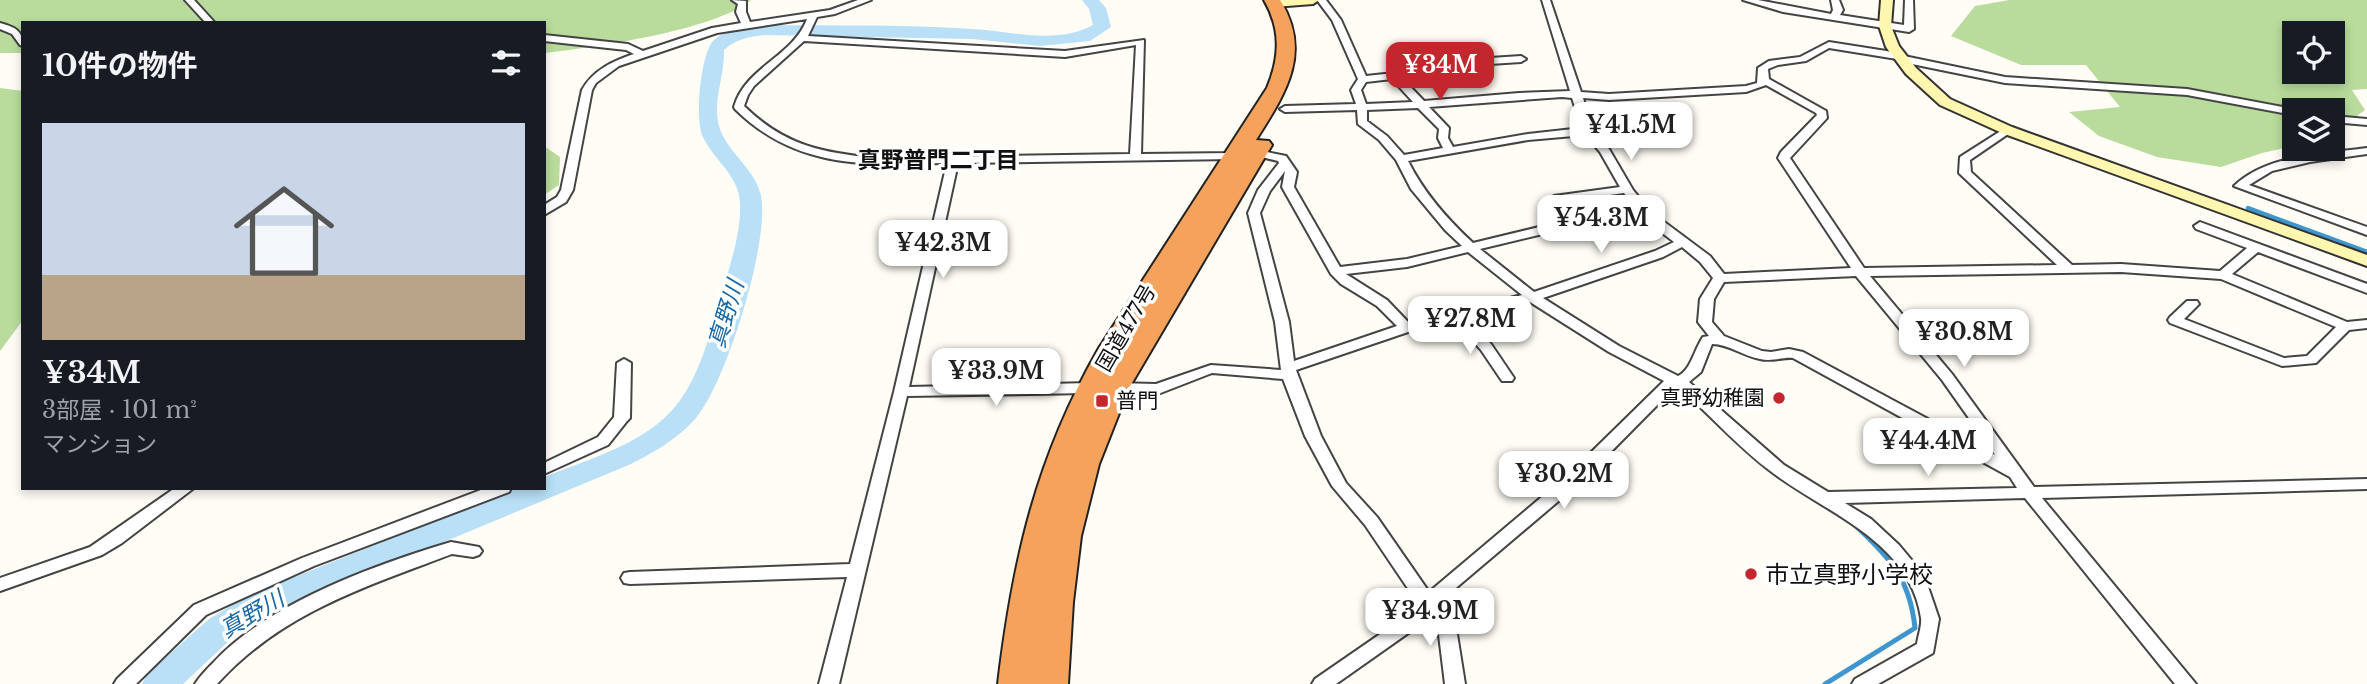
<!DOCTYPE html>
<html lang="ja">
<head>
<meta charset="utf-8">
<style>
  :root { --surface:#171b24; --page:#242831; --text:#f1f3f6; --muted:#9ea1a6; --line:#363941; --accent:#c4262e }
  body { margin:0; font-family:"Libre Baskerville","Noto Sans JP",serif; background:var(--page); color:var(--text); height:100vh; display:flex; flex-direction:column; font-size:26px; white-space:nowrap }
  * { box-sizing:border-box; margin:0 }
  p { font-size:23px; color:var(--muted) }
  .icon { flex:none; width:38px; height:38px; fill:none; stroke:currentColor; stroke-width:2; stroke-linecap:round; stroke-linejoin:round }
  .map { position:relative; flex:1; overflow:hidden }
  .details { position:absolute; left:21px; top:21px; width:525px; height:469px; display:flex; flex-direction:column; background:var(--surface); border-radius:0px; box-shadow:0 4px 10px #0003 }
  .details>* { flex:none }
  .fabs { position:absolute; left:2282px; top:21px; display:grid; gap:14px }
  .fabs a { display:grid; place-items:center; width:63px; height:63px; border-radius:0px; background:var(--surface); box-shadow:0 4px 10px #0003; font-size:35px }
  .price { position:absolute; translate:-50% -60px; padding:0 16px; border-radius:14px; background:#fff; color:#222; font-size:23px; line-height:46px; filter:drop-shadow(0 2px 4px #0008) }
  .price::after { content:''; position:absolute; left:50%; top:42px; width:21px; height:16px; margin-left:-10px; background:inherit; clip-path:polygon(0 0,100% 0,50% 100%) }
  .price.current { background:var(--accent); color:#fff }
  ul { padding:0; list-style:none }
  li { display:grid; align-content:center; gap:14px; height:371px; padding:0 21px }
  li+li { border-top:2px solid var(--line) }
  li span { display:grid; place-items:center; height:217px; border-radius:0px; color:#555 }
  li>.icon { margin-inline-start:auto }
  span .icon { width:126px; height:126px; fill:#fffc; stroke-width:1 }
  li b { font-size:30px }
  h2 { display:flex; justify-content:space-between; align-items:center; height:84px; padding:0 21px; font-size:30px }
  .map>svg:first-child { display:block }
  .forest { fill:#b9dc9c; fill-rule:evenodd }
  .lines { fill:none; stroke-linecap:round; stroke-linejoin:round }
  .stream-far1 { stroke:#3f96cf; stroke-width:4.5 }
  .stream { stroke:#3f96cf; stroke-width:5 }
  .river { fill:#b9e0f7; fill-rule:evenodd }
  .street-casing { stroke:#444; stroke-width:4 }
  .secondary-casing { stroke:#333; stroke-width:4 }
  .highway-casing { stroke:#222; stroke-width:4 }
  .street { fill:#fff; fill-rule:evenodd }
  .secondary { fill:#fff6b0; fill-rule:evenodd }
  .highway { fill:#f5a25d; fill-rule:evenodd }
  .poi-dot { fill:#c4262e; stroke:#fff; stroke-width:2.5 }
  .labels { text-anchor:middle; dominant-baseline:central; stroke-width:7; stroke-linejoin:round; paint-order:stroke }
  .street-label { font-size:21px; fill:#111; stroke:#fff }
  .poi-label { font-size:21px; fill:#111; stroke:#fff; text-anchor:end }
  .neighbourhood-label { font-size:23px; font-weight:bold; fill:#111; stroke:#fff }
  .water-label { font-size:23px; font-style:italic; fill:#1768a6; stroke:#fff }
  .near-poi-label { font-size:24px; fill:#111; stroke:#fff; text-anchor:start }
</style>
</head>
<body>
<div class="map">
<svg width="2367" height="684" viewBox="0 0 2367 684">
  <rect width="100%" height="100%" fill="#fffdf5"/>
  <g class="forest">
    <path d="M0,0H751C716,30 592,48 544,53V23H23V53H0Z"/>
    <path d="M2009,0H2367V89L2352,90L2365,110L2333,134V110H2294V146L2262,153L2221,167L2157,157L2099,136L2069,112L2120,107L2086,65H2021L1951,36L1975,6ZM2294,33H2333V72H2294Z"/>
    <path d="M0,88L23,91V320L0,351Z"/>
    <path d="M544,146L560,157L559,185L544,195Z"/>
  </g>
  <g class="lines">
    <g class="stream-far1">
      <path d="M2248,208L2367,252"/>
      <path d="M1679,388L1691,398"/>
    </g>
    <g class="stream">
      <path d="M1689,396L1697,403"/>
      <path d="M1825,684L1915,628C1910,579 1890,558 1856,526"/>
    </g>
    <path class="river" d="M1082,0H1099L1106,8L1111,27L1090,41L1040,46L972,39L764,35C748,37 736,39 724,50C725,76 711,104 720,129C729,154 756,170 761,196C770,242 726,383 696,418C678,439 654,452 631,464L271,614L233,637L183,684H142L147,674L209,619L247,596L517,488H544V477C589,459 648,443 678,403C702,372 712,326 723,289C731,262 744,224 739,195C734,172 712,157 703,137C694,120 701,51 714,40C727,28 747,27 764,25C833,26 903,24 972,29C1011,31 1057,45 1093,25L1089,9Z"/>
    <g class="street-casing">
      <g id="street">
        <path d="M185,0H194L215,23H206Z"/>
        <path d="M732,0L746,1V12L750,22L830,10L858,0H871L835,14L817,17L808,36L1065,51L1144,40L1141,154L1234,153L1257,150L1286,156L1297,172L1294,187L1340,267L1407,259L1462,246L1445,230L1411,189L1396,160L1379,140L1358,124L1357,110L1285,112L1280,109L1285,106L1356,104L1351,90L1358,79L1332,20L1317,0H1326L1341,20L1366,76L1394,73L1444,61L1521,56L1526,59L1521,62L1444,67L1401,77L1424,101L1519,93L1570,91L1542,0H1550L1581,92L1609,94L1746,86L1757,83L1758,68L1769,61L1800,57L1829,42L1899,53L1904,56L2005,77L2187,89L2298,110H2294V115L2187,95L2005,83L1902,62L1897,59L1829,48L1806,61L1778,65L1768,69L1769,79L1826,111L1827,118L1790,158L1864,268L2057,265L1959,173L1960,157L2007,127L2012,130L2011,132L1970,160L1971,172L2072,265L2121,264L2220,271L2247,248L2196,229L2194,226L2200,222L2367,284V293L2258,252L2232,274L2347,322L2367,320V328L2349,330L2316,363L2282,366L2170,323L2168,320L2170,317L2187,301H2197L2199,304L2184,319L2284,358L2307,356L2336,327L2221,279L2121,272L1870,276L1952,374L2034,487L2367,479V489L2042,498L2196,684H2175L2025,498L1845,503L1871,519L1899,545L1924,575L1939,619L1933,653L1878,684H1852L1855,679L1917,644C1918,636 1922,626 1921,618C1910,541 1826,513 1773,473C1740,449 1712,417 1682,390L1675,387L1581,482L1437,604L1457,634L1465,684H1445L1439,635L1426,616L1414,629L1336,684H1312L1315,679L1402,619L1417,602L1365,525L1332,486L1305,436L1283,379L1212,373L1158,394L1115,393L1108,388L1115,383L1156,384L1211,365L1281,370L1275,322L1248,213L1258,190L1279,163L1278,161L1257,156L1234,159L958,163L909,387L1090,383L1097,388L1090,393L907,396L839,684H819L847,577L630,584L624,583L621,578L624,573L630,572L850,564L894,392L947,163C866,165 797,170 735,109L734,107C745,67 793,57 807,19L717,33L619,66L596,83L592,90L573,190L566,202L544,215V205L557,197L561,190L582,90C593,70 613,61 634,54L626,50L544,41V35L628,44L643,51L712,28L741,23L736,12L738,4ZM804,41L1065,57L1136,45L1130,154L878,158C823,153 785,146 744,106L748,95L754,86ZM1392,79L1413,102L1366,104L1361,90L1366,82ZM1766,85L1816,113L1817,115L1781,152L1778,158L1851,268L1724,274L1710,256L1651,212L1633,190L1609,149L1593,130L1583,98L1609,100L1746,92ZM1562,97L1572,98L1582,128L1528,134L1453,147L1448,138L1449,128L1429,107ZM1418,108L1439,129L1438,138L1443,148L1404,155L1387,136L1367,121V110ZM1585,135L1600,152L1620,187L1554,196L1552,199L1568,220L1473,243C1447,219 1424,193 1408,161L1528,140ZM1285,171L1282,187L1331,274L1341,284L1377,306L1397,326L1294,361L1289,322L1260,213L1270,191ZM1624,193L1638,212L1579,218L1566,201ZM1644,219L1674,242L1655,251L1534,292L1480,249L1576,226ZM1682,247L1700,262L1713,278L1700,299L1698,322L1709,336L1703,337C1694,350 1691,370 1678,376L1619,346L1543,298L1663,257ZM1468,252L1522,295L1409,323L1387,300L1346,274L1407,267ZM1856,276L1942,380L1995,455L1803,352L1789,349L1771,352L1762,351L1724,336L1712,322L1714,299L1724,282ZM1530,302L1609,352L1664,381L1569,474L1429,592L1377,517L1346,483L1321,436L1296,370L1411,331L1454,320L1481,350L1502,381H1512L1514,378L1491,344L1466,317ZM1712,344C1729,344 1743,356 1760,359C1772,362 1782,357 1793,358L2010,477L2017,488L1828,492L1784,465L1689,382L1701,372Z"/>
        <path d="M1743,0H1758L1831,14L1833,10L1831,0H1839L1843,10L1840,15L1904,25L1905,0H1913L1914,29L1909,32L1783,12Z"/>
        <path d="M0,23C14,27 23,30 23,46L20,45L12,34L0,29Z"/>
        <path d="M2333,116L2367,119V125L2333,122Z"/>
        <path d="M2367,148V154L2310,162L2272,171L2249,185L2367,227V235L2234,186C2267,154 2324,154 2367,148Z"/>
        <path d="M624,359L631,363L630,418L627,421L608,445L544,474V463L598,437L614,417L617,363Z"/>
        <path d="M175,488H194L122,543L102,555L0,591V578L90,547Z"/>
        <path d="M486,488H511L509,492L314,566L206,615L136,684H114L117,679L194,605L302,558Z"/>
        <path d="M451,542L479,547L482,551L479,555L473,557L452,554C365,587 281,613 217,684H195C200,676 206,670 213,663C267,604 374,565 451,542Z"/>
      </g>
    </g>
    <g class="secondary-casing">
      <g id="secondary">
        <path d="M1270,0H1319L1313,4L1274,7L1270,6Z"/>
        <path d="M1881,0H1893L1891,26L1899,46L1916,68L1950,99L2012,127L2367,255V266L2002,133L1940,105L1906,74L1886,47L1879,26Z"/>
      </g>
    </g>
    <g class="highway-casing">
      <path id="highway" d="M1264,0H1280C1313,53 1285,94 1256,140L1269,141L1272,145L1129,388L1099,464L1081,536L1073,602L1068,684H998C1013,559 1036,458 1099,348L1267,88C1280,57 1281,29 1264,0Z"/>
    </g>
    <use href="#street" class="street"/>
    <use href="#secondary" class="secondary"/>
    <use href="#highway" class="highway"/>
  </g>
  <g class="poi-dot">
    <circle cx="1779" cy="398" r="7"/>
    <rect x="1095" y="394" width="14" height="14" rx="3.5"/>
    <circle cx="1751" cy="574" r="7"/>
  </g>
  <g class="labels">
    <g class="street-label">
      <text transform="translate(1126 328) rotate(-60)">国道477号</text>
    </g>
    <g class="poi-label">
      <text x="1765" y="398">真野幼稚園</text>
      <text x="1116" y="401" text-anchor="start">普門</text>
    </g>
    <g class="neighbourhood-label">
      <text x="938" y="160">真野普門二丁目</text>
    </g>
    <g class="water-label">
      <text transform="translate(726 314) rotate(-73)">真野川</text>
      <text transform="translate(252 614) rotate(-30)">真野川</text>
    </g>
    <g class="near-poi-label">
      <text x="1765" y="574">市立真野小学校</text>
    </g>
  </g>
</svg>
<div class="fabs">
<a><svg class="icon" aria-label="locate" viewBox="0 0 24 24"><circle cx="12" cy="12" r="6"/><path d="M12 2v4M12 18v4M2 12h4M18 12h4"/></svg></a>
<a><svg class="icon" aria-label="layers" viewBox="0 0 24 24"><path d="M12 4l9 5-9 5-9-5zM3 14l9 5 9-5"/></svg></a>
</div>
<b class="price current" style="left:1440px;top:102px">¥34M</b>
<b class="price" style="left:1631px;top:162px">¥41.5M</b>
<b class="price" style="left:1601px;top:255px">¥54.3M</b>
<b class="price" style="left:943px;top:280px">¥42.3M</b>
<b class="price" style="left:1470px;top:356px">¥27.8M</b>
<b class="price" style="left:1964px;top:369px">¥30.8M</b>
<b class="price" style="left:996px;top:408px">¥33.9M</b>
<b class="price" style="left:1928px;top:478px">¥44.4M</b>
<b class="price" style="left:1564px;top:511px">¥30.2M</b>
<b class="price" style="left:1430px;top:648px">¥34.9M</b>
<section class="details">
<h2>10件の物件<svg class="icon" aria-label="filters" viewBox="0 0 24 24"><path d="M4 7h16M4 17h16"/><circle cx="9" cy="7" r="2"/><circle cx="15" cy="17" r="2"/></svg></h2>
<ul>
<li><span style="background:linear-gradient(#c9d6e8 70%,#b9a48a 0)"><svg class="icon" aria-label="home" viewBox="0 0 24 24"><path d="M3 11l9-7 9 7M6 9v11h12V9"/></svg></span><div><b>¥34M</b><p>3部屋 · 101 m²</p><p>マンション</p></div></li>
</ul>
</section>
</div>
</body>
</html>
